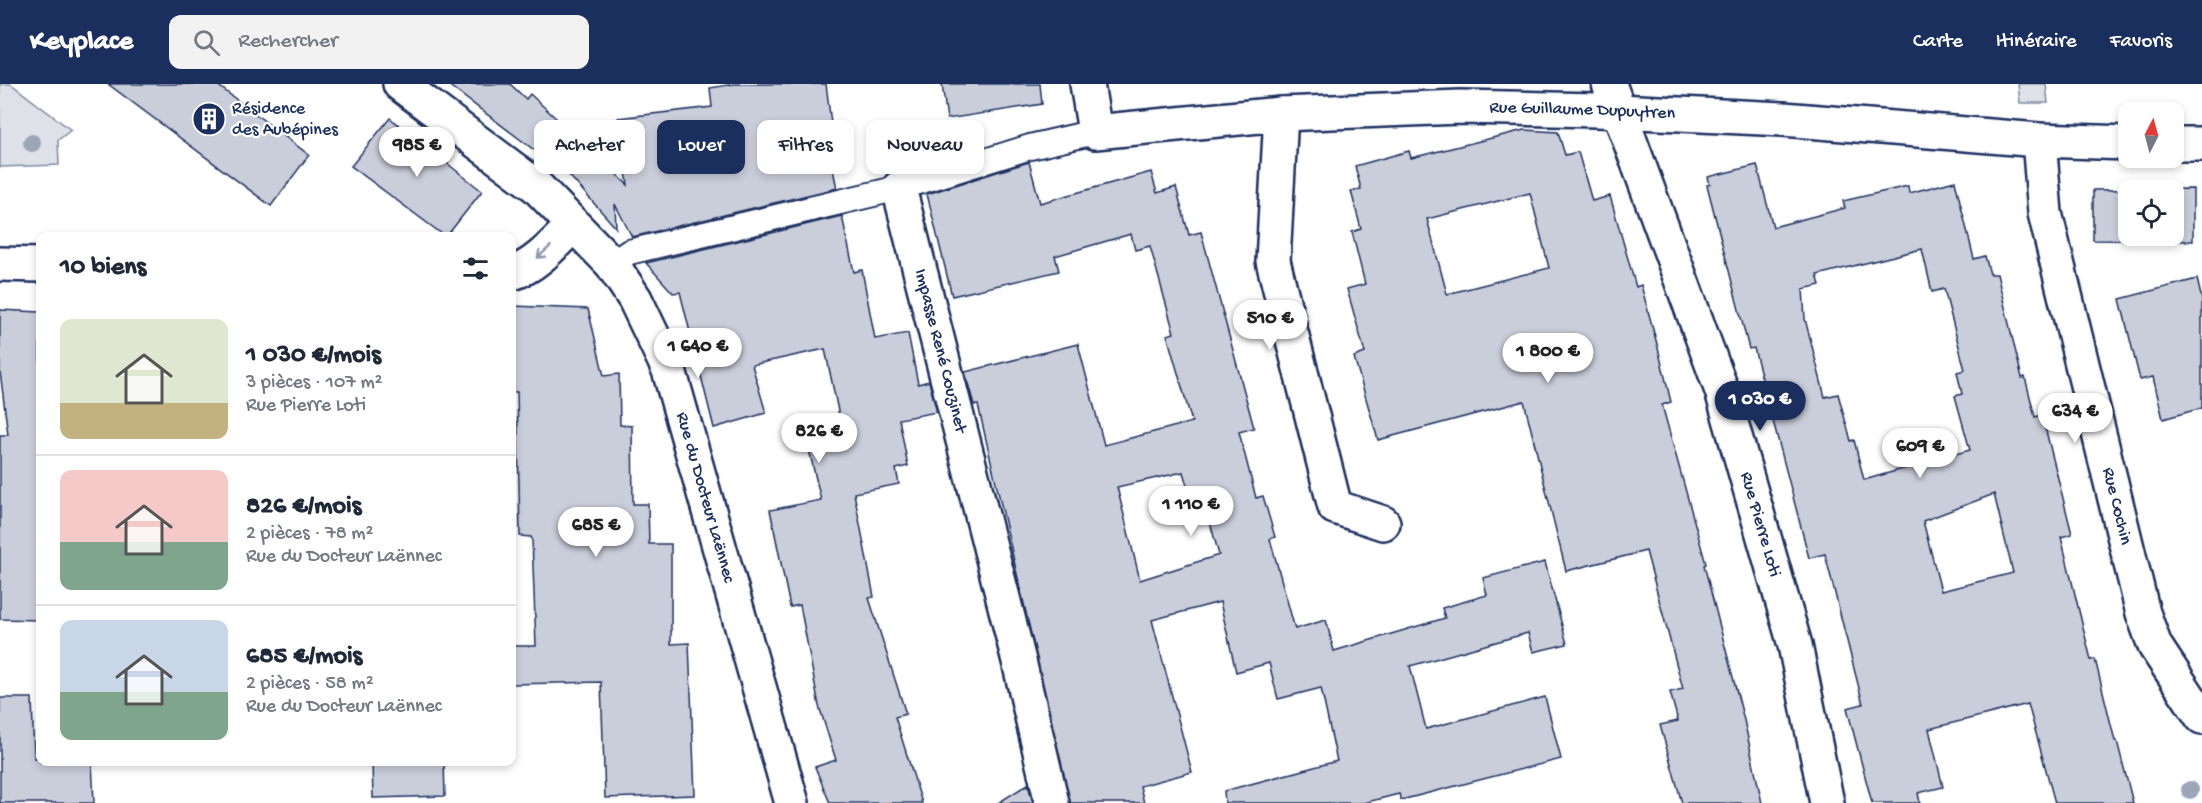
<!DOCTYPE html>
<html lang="fr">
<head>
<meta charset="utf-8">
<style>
  :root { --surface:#fff; --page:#f2f2f3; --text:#1f2937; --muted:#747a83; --line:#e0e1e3; --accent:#1b2f5e }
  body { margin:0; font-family:"Gochi Hand",sans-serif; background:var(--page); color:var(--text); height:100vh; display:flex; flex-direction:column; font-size:22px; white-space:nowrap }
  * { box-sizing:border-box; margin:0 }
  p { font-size:20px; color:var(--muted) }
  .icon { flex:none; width:33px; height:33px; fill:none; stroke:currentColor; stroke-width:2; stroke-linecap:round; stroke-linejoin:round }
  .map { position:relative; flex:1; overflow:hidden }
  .drawer { position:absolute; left:36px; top:148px; width:480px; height:534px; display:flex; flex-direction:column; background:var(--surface); border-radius:12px; box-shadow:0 3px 9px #0003 }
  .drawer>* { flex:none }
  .hud { position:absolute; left:534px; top:36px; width:570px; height:54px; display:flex; gap:12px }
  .needle { width:39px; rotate:6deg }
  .controls { position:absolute; left:2118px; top:18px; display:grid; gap:12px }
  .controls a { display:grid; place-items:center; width:66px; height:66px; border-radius:12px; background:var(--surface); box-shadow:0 3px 9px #0003; font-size:30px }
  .price { position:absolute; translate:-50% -51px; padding:0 14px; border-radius:21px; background:#fff; color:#222; font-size:20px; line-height:39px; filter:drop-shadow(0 2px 3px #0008) }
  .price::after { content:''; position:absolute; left:50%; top:36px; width:18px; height:14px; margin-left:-9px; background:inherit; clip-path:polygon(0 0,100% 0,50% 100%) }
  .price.selected { background:var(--accent); color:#fff }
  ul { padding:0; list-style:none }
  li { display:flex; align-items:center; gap:18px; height:150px; padding:0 24px }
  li+li { border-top:2px solid var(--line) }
  li span { display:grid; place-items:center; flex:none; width:168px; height:120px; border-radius:12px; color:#555 }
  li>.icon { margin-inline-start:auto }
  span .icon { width:72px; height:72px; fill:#fffc; stroke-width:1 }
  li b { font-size:26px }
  h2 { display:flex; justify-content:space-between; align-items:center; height:72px; padding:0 24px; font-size:26px }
  .pill { padding:0 21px; border-radius:12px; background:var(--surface); box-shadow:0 3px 9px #0003; font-size:21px; line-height:54px }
  .pill.selected { background:var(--accent); color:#fff }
  header { display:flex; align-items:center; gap:36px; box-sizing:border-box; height:84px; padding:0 30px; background:var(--accent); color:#fff }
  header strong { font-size:28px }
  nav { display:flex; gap:33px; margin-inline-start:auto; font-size:21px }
  .search { width:420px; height:54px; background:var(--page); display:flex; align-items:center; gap:15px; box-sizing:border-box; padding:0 21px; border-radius:12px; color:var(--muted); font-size:22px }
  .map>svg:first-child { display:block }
  .green { fill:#dee1e7; stroke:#7c88a2; stroke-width:1.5 }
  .building { fill:#caceda; stroke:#1b2f5e; stroke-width:1.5; fill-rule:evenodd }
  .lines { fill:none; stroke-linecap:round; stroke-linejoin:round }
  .service-casing { stroke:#1b2f5e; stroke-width:28 }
  .minor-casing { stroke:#1b2f5e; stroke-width:38 }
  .tertiary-casing { stroke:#1b2f5e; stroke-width:38 }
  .service { stroke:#fff; stroke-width:24 }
  .minor { stroke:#fff; stroke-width:33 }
  .tertiary { stroke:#fff; stroke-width:33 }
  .tree { fill:#9da5b9 }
  .oneway { stroke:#8d97ae }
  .labels { text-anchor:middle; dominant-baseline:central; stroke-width:4.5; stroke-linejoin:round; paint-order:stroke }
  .poi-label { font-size:18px; fill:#1b2f5e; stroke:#fff; text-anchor:start }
  .street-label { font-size:18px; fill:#1b2f5e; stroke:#fff }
</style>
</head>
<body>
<header>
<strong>Keyplace</strong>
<div class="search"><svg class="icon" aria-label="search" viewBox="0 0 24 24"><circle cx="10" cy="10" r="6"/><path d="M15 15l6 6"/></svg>Rechercher</div>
<nav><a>Carte</a><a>Itinéraire</a><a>Favoris</a></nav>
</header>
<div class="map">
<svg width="2202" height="719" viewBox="0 0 2202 719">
  <rect width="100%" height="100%" fill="#fff"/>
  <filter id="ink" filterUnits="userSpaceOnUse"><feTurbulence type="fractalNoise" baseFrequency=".0167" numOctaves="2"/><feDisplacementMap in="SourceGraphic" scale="12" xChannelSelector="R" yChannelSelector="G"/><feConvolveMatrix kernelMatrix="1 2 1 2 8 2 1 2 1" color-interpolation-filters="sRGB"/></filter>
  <g filter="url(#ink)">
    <g class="green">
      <path d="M0,0H11L71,46L58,56L59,81L0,83Z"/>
      <path d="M2018,0H2046L2048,19H2020Z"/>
    </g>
    <g class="building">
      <path d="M108,0H216L309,71L271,122Z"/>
      <path d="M447,0H510L526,15L530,10L628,101L618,34L712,23L710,4L734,0H826L835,71L830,72L837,104L632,153L615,120L616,144L551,71L554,81Z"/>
      <path d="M942,0H1040L1042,20L947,35Z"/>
      <path d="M390,34L482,107L446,153L351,82Z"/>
      <path d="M1524,46L1558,48L1565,71L1578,68L1592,117L1610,112L1636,203L1641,201L1657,260L1671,318L1662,321L1706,480L1704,481L1744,636L1762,719H1682L1660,641L1678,637L1670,608L1683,605L1646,467L1566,487L1524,317L1378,356L1354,273L1365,269L1347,205L1365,200L1352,148L1361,145L1351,107L1361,105L1355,82L1409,67L1411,74ZM1530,109L1549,184L1447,210L1427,135Z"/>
      <path d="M1029,78L1040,119L1151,88L1157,109L1176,103L1189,151L1201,148L1254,344L1239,348L1256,414L1263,412L1275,453L1270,455L1295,545L1326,536L1334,567L1445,534L1442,524L1487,511L1483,494L1545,478L1567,560L1533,568L1528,549L1410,582L1426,645L1545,613L1561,675L1401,716L1399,710L1363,719H1225L1224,707L1337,677L1321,604L1278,615L1269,579L1236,588L1220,518L1152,536L1192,688L1140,702L1144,719H1070L978,321H974L965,288L1078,260L1104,361L1192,338L1167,251L1174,249L1150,162L1135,166L1131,150L1055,172L1059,187L952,212L927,110ZM1183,388L1190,412L1202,409L1219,471L1140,496L1117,403Z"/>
      <path d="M1757,81L1773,143L1845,124L1843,117L1908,102L1909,109L1955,97L1974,175L1985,172L1990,190H1997L2022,294L2025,293L2035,333L2042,331L2072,450L2061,453L2091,576L2095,575L2115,657H2117L2133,719H2055L2028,620L1929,645L1943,703L1918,709L1920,719H1872L1847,624L1863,620L1825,470L1809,474L1754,264L1749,265L1707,101L1710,100L1708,93ZM1922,165L1932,208L1944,205L1965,286L1957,288L1962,310L1955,312L1970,366L1864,396L1854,356L1851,357L1838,310L1825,313L1805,235L1803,205L1820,201L1817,191ZM1994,410L2013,489L1941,507L1923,437Z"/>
      <path d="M2193,105V157L2093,156V106ZM2128,106H2174V152H2128Z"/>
      <path d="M842,132L854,188L862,186L875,255L908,249L918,300L929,297L937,328L899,335L908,382L896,385L899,400L854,409L874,513L869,514L906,630L895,633L922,719H830L815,683L836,676L819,622L800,521L790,523L770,426L821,416L806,353L842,346L825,265L752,281L766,329L714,344L680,208L673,209L646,179Z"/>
      <path d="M2197,195L2202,216V324L2163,335L2153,293L2140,296L2120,215Z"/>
      <path d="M512,222L588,225L604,292L619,290L620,341L632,342L633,420H648L649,460H671V560L689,559L695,711L605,714L601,598L512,600V562H536L532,455L531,453L520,452L517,308H512Z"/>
      <path d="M0,226L40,228V536L0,535V351H8L0,287Z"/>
      <path d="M0,614H32L34,674L40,673V678H92L94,719H0Z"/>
      <path d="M372,678H444L445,712L373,714Z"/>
      <path d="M1028,700L1033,719H998Z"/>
    </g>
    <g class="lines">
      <g class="service-casing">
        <path id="service" d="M612,180L629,168L899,104L1030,63L1095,48"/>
      </g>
      <g class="minor-casing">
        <g id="minor">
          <path id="s1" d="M1087,0L1095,48L1281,30L1460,23L1597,26L1783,35L2039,56L2128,59"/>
          <path id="s2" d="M1609,0L1722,307L1795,561L1827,719"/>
          <path d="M1281,30L1273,177L1335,423L1383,439"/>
          <path id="s3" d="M2039,56L2045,129L2143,529L2155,562L2202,633"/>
          <path d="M2174,60H2202"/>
          <path id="s4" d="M899,104L1019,577L1052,719"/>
          <path d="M0,180L40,181"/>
          <path d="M512,189C535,183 556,158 573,141"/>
        </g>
      </g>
      <g class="tertiary-casing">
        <g id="tertiary">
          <path id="s5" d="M400,0L536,102L612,180L635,215L669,286L792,719"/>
        </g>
      </g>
      <use href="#service" class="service"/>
      <use href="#minor" class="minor"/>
      <use href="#tertiary" class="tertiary"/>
    </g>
    <g class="tree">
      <circle cx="32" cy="59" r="9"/>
      <circle cx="2190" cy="706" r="9"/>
    </g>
    <defs><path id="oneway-shaft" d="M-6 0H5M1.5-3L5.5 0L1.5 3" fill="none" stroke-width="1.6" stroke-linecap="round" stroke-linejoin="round" transform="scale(1.5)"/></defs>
    <use class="oneway" href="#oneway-shaft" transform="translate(544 168) rotate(138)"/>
  </g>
  <defs>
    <g id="building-disc" transform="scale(1.725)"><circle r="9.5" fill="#1b2f5e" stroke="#fff"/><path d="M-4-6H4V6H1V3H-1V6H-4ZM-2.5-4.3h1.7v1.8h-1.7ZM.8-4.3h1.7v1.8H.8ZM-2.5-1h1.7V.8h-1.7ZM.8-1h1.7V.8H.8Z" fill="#fff"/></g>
  </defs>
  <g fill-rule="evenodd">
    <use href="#building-disc" x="209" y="35"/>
  </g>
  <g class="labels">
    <g class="poi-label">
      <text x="232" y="25">Résidence<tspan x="232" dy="21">des Aubépines</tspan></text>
    </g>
    <g class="street-label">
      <text stroke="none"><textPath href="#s1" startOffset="537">Rue Guillaume Dupuytren</textPath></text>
      <text stroke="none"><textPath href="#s4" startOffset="168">Impasse René Couzinet</textPath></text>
      <text stroke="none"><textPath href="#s5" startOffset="532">Rue du Docteur Laënnec</textPath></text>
      <text stroke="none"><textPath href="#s3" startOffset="375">Rue Cochin</textPath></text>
      <text stroke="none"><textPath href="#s2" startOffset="466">Rue Pierre Loti</textPath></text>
    </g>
  </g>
</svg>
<div class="controls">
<a><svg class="needle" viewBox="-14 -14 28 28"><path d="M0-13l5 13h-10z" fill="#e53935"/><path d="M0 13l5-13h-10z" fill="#747a83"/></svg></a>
<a><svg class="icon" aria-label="locate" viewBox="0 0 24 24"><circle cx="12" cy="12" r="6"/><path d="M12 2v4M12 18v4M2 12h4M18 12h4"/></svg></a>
</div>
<b class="price" style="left:417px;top:94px">985 €</b>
<b class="price" style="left:1270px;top:267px">510 €</b>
<b class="price" style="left:698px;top:295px">1 640 €</b>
<b class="price" style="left:1548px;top:300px">1 800 €</b>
<b class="price selected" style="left:1760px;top:348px">1 030 €</b>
<b class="price" style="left:2075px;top:360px">634 €</b>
<b class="price" style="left:819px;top:380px">826 €</b>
<b class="price" style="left:1920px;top:395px">609 €</b>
<b class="price" style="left:1191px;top:453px">1 110 €</b>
<b class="price" style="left:596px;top:474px">685 €</b>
<div class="hud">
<a class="pill">Acheter</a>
<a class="pill selected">Louer</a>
<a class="pill">Filtres</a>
<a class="pill">Nouveau</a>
</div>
<section class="drawer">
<h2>10 biens<svg class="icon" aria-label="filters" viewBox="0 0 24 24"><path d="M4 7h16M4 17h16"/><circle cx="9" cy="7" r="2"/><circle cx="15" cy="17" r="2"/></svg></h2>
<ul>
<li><span style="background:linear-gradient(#dfe7d0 70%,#c2b280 0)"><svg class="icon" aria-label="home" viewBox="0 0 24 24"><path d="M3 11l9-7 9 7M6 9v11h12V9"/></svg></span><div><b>1 030 €/mois</b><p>3 pièces · 107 m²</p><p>Rue Pierre Loti</p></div></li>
<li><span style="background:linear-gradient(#f6c9c9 60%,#7fa58c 0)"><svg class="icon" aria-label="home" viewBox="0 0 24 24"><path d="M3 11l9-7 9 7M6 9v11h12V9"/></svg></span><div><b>826 €/mois</b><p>2 pièces · 78 m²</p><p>Rue du Docteur Laënnec</p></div></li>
<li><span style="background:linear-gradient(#c9d6e8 60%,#7fa58c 0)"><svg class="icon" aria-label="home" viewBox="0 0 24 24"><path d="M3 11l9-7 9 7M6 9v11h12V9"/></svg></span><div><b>685 €/mois</b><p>2 pièces · 58 m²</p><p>Rue du Docteur Laënnec</p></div></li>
</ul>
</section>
</div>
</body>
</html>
